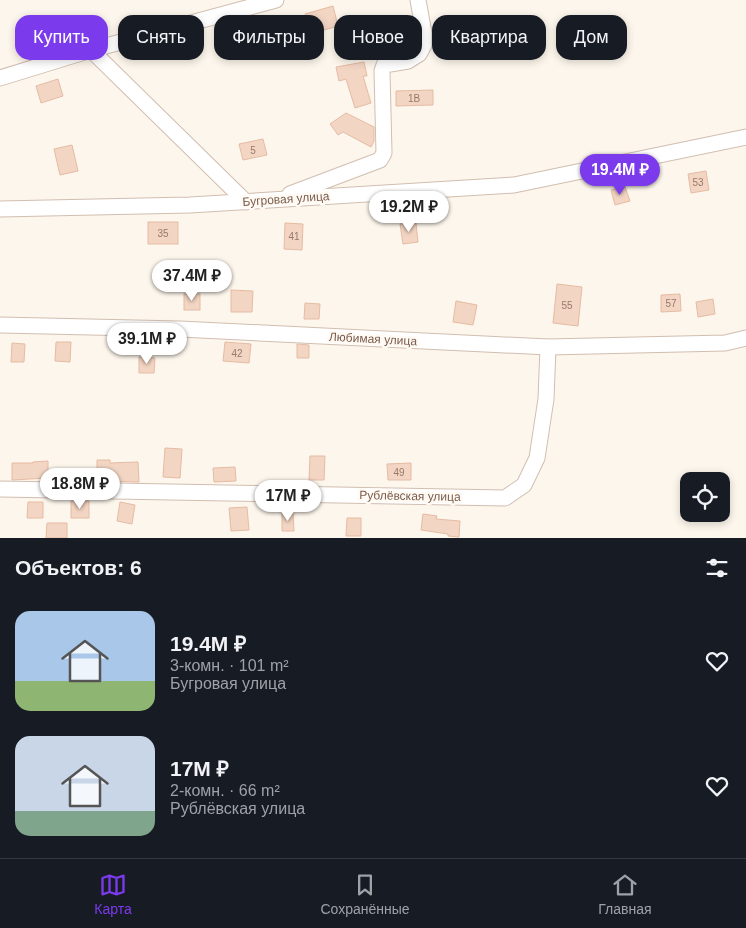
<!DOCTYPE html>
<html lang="ru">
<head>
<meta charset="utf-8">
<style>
  :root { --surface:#171b24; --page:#242831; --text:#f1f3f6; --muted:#9ea1a6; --line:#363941; --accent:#7c3aed }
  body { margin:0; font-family:Arial,sans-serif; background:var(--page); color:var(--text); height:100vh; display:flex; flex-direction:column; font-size:19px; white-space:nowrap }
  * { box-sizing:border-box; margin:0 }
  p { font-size:16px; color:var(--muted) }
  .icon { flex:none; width:28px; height:28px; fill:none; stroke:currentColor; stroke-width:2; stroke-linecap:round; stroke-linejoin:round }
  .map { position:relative; height:538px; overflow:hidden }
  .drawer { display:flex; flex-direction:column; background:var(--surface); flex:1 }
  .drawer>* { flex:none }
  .banner { position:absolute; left:15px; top:15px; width:716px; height:45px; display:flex; gap:10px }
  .tools { position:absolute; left:680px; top:472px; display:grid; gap:10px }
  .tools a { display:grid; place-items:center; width:50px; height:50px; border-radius:10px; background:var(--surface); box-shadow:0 2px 8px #0003; font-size:25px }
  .price { position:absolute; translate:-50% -42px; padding:0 11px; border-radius:18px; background:#fff; color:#222; font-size:16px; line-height:32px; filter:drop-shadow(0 1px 2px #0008) }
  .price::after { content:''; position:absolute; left:50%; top:30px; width:15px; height:11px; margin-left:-8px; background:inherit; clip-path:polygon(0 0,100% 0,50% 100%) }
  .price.active { background:var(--accent); color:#fff }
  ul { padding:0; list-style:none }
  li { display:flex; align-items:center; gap:15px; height:125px; padding:0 15px }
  li span { display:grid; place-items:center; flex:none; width:140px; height:100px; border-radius:15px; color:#555 }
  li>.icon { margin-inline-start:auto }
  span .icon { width:60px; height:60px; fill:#fffc; stroke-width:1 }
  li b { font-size:21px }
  h2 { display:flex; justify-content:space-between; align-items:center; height:60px; padding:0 15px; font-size:21px }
  .chip { padding:0 18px; border-radius:15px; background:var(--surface); box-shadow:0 2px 8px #0003; font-size:18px; line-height:45px }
  .chip.active { background:var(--accent); color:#fff }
  .tabs { display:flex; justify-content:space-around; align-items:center; height:70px; border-top:1px solid var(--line); background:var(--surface); font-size:14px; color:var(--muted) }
  .tabs a { display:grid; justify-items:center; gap:2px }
  .tabs .active { color:var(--accent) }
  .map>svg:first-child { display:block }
  .building { fill:#f3d5c3; stroke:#e6bba3 }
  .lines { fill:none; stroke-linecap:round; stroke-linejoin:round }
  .minor-casing { stroke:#d1beb0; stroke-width:17 }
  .minor { stroke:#fff; stroke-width:15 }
  .labels { text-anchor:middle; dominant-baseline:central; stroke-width:5; stroke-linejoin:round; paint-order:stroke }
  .number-label { font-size:10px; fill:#987a6a }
  .street-label { font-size:12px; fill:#7a5c4d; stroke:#fffaf3 }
</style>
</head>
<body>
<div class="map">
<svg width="746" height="538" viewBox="0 0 746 538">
  <rect width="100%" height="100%" fill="#fdf6ec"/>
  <g class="building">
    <path d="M333,6L338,26L311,34L305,14Z"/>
    <path d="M364,62L367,76H363L371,103L355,108L346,79L339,81L336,67Z"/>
    <path d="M58,79L63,96L41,103L36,86Z"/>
    <path d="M433,90V105L396,106V91Z"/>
    <path d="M346,113L374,127V141L371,147L343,132L338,135L330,124Z"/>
    <path d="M263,139L267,155L243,160L239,144Z"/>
    <path d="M72,145L78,171L60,175L54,149Z"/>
    <path d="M706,171L709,190L691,193L688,174Z"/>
    <path d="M625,187L630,201L615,205L611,190Z"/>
    <rect x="148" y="222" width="30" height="22"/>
    <path d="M285,223L303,224L302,250L284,249Z"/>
    <path d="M416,223L418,242L403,244L400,224Z"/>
    <path d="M557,284L582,287L578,326L553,323Z"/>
    <path d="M231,290L253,291L252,312H231Z"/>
    <rect x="184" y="294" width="16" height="16"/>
    <path d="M680,294L681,311L661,312V295Z"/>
    <path d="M713,299L715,314L698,317L696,302Z"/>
    <path d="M456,301L477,305L473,325L453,322Z"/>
    <path d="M305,303L320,304L319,319H304Z"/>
    <path d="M56,342H71L70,362L55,361Z"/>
    <path d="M225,342L251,344L249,363L223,361Z"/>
    <path d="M12,343L25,344L24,362H11Z"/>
    <path d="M297,344L309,345V358H297Z"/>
    <path d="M139,357L155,358L154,373H139Z"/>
    <path d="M165,448L182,449L180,478L163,477Z"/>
    <path d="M310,456H325L324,480H309Z"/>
    <path d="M97,460H110V463L138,462L139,482L97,481Z"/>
    <path d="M48,461V478L12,480V463H33V462Z"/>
    <path d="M411,463V480H388L387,464Z"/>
    <path d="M235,467L236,481L214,482L213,468Z"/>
    <rect x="71" y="501" width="18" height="17"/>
    <path d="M28,502H43V518H27Z"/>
    <path d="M120,502L135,505L132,524L117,521Z"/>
    <path d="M247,507L249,530L231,531L229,508Z"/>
    <path d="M282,513H293L294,531H282Z"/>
    <path d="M423,514L437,516L436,519L460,521L459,537L448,536V534L421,530Z"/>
    <path d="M347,518H361V536H346Z"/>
    <path d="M47,523H67V538H46Z"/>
  </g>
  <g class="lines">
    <g class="minor-casing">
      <g id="minor">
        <path d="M91,50L246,202"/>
        <path d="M0,78L91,50L276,0"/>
        <path d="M290,194L380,160L384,153L382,71L384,65L408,61L419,54L424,45V33L418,0"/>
        <path d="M0,209L190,205L514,185L746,137"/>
        <path d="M0,325L180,329L548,347L725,343L746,338"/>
        <path d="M0,489L505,498L524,485L537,458L546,399L548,347"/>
      </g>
    </g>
    <use href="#minor" class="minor"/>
  </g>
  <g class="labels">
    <g class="number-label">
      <text x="414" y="98">1В</text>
      <text x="253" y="150">5</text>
      <text x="698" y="182">53</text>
      <text x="163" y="233">35</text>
      <text x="294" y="236">41</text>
      <text x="671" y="303">57</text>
      <text x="567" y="305">55</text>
      <text x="237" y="353">42</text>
      <text x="399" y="472">49</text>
    </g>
    <g class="street-label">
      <text transform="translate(286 199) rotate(-4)">Бугровая улица</text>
      <text transform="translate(373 339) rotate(3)">Любимая улица</text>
      <text transform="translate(410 496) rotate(1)">Рублёвская улица</text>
    </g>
  </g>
</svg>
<div class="tools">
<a><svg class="icon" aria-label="locate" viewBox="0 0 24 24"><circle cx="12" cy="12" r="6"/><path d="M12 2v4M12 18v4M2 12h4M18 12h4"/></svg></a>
</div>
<b class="price active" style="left:620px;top:196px">19.4M ₽</b>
<b class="price" style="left:409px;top:233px">19.2M ₽</b>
<b class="price" style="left:192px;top:302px">37.4M ₽</b>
<b class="price" style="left:147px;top:365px">39.1M ₽</b>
<b class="price" style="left:80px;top:510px">18.8M ₽</b>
<b class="price" style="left:288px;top:522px">17M ₽</b>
<div class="banner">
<a class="chip active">Купить</a>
<a class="chip">Снять</a>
<a class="chip">Фильтры</a>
<a class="chip">Новое</a>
<a class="chip">Квартира</a>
<a class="chip">Дом</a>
</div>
</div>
<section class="drawer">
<h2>Объектов: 6<svg class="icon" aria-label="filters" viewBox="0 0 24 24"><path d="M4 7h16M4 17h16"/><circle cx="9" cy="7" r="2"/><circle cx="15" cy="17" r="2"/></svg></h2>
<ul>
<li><span style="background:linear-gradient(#a9c7e8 70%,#8fb573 0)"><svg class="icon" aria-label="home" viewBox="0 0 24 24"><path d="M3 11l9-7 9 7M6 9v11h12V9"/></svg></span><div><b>19.4M ₽</b><p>3-комн. · 101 m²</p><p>Бугровая улица</p></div><svg class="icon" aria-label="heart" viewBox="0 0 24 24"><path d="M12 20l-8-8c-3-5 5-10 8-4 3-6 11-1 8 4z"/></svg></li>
<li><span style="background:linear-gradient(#c9d6e8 75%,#7fa58c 0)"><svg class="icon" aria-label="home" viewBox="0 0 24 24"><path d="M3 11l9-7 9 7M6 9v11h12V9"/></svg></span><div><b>17M ₽</b><p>2-комн. · 66 m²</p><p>Рублёвская улица</p></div><svg class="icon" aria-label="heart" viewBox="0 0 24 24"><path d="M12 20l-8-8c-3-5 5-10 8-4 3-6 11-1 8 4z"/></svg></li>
</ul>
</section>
<nav class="tabs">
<a class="active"><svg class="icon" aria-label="map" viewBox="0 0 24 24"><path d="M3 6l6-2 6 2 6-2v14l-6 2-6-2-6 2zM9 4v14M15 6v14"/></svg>Карта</a>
<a><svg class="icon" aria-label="saved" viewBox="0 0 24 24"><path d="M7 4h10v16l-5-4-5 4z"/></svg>Сохранённые</a>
<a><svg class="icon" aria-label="home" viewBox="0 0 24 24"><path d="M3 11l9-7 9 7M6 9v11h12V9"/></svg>Главная</a>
</nav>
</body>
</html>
